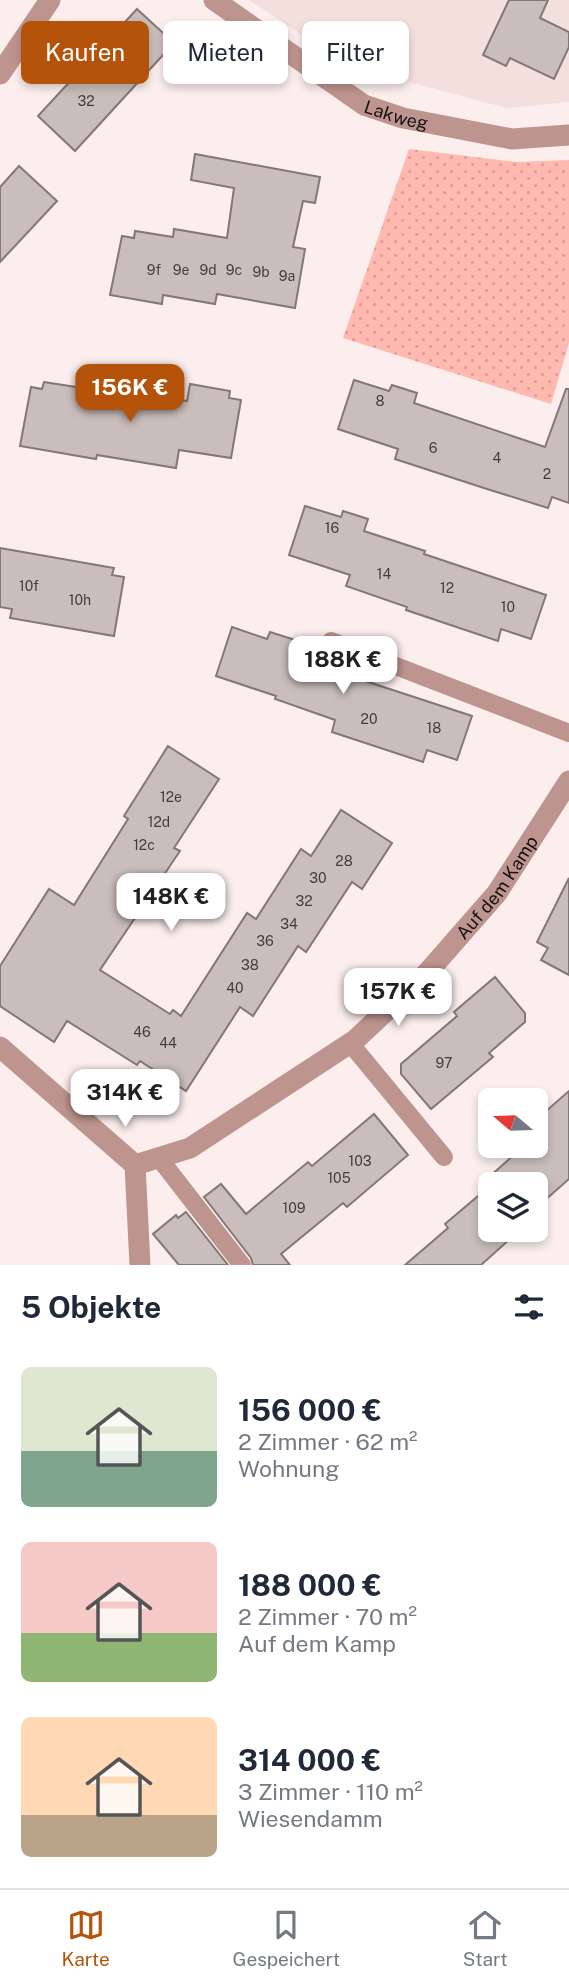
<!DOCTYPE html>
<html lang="de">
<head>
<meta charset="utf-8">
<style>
  :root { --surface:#fff; --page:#f6f6f7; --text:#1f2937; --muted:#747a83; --line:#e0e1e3; --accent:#b45309 }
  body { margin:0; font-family:"Public Sans",sans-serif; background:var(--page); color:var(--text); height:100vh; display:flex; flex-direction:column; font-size:26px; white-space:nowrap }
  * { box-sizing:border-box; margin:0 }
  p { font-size:23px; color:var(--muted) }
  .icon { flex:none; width:38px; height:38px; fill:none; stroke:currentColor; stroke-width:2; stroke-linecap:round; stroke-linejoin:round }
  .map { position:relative; height:1265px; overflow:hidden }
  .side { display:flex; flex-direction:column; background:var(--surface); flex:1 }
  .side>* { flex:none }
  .banner { position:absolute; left:21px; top:21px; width:528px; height:63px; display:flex; gap:14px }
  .needle { width:46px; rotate:289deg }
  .buttons { position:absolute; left:478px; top:1088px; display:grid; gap:14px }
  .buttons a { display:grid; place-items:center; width:70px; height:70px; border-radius:10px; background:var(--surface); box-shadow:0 4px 10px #0003; font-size:35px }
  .price { position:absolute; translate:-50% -60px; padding:0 16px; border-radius:14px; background:#fff; color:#222; font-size:23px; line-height:46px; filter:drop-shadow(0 2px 4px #0008) }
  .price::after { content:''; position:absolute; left:50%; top:42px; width:21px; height:16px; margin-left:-10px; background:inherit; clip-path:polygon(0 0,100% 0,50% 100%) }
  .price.selected { background:var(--accent); color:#fff }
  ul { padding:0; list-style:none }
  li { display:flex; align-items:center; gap:21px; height:175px; padding:0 21px }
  li span { display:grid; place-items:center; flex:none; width:196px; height:140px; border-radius:10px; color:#555 }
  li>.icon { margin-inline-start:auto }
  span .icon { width:84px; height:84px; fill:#fffc; stroke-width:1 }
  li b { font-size:30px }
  h2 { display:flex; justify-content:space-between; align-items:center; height:84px; padding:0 21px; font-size:30px }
  .chip { padding:0 24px; border-radius:10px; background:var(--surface); box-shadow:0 4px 10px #0003; font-size:24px; line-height:63px }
  .chip.selected { background:var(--accent); color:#fff }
  .tab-bar { display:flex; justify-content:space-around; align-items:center; height:98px; border-top:2px solid var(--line); background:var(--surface); font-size:19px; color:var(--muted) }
  .tab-bar a { display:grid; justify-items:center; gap:4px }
  .tab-bar .selected { color:var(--accent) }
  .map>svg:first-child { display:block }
  .built { fill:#f3dfdc }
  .park { fill:url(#park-dots) }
  .building { fill:#cabebc; stroke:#837876; stroke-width:2 }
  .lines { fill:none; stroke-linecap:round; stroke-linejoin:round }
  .lane { stroke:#be948f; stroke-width:18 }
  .street { stroke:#be948f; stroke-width:21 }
  .labels { text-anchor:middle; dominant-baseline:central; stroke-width:5; stroke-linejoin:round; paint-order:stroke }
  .number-label { font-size:14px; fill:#433d3c }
  .street-label { font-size:18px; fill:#161212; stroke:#fff }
</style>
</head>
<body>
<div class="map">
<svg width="569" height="1265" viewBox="0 0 569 1265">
  <defs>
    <pattern id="park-dots" width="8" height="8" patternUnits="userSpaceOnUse" patternTransform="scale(1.75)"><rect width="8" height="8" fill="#ffb9b0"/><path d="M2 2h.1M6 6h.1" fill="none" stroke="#da9e96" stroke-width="1.8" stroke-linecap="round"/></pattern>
  </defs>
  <rect width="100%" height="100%" fill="#fbeeed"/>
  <path class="built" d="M249,0H569V102L507,108L348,66Z"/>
  <path class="park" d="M409,149L517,162L569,160V343L551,404L343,338Z"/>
  <g class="building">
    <path d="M509,0H548L540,18L569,32V47L554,79L510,58L506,66L483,55Z"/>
    <path d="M137,9L174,43L75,151L38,116Z"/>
    <path d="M195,154L320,177L315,203L303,201L293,247L305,249L295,308L217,294L215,304L163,295L162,304L110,295L122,236L134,238L135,231L173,237L174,229L227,238L234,188L191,180Z"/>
    <path d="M19,166L57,201L0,262V187Z"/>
    <path d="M354,380L389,391L392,385L417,393L414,403L545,447L566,389H569V503L552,497L548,508L487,489L395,459L398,449L338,429Z"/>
    <path d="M44,382L108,392L109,388L187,401L190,384L230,391L229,398L241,400L231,458L179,450L176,468L97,455L96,459L20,446L31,387L42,389Z"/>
    <path d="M305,506L341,517L343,511L368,519L364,531L425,551L424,554L546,595L531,639L501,629L498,641L406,610L407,607L346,586L350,575L289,555Z"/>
    <path d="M0,548L114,568L112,575L124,577L114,636L10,618L12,609L0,607Z"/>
    <path d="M232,627L267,639L270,632L295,640L294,643L354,664L350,676L472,716L457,760L427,750L423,762L332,732L335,720L275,699L276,696L216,676Z"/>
    <path d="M168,746L219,779L174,848L180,851L100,970L170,1014L173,1010L181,1016L247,913L256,919L301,849L311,856L341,810L392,843L362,889L352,882L306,952L298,946L253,1016L240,1007L186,1091L140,1061L137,1065L67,1021L54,1042L0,1006V966L49,889L74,905L128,819L124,816Z"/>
    <path d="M569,878V975L541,960L548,948L537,942Z"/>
    <path d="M495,977L525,1013V1022L489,1053L493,1057L431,1109L401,1074V1064L457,1016L454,1012Z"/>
    <path d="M569,1091V1179L536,1208V1185H480L524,1146H536V1137L546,1128L538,1118Z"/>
    <path d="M374,1114L408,1155L347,1207L343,1203L281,1254L290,1265H253L251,1258L204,1197L221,1184L246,1214L308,1162L312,1166Z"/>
    <path d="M490,1186V1230H520L481,1265H405L448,1228L445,1224Z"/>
    <path d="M186,1212L228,1265H179L153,1234L176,1215L178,1218Z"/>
  </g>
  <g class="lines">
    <g class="lane">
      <path d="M331,641L569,733"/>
      <path d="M350,1043L444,1157"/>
      <path d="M159,1158L242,1265"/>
    </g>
    <g class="street">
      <path id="s1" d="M214,0L364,105L403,118L512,139L569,135"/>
      <path d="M0,74L50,0"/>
      <path d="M0,1047L135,1165L140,1265"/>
      <path id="s2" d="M135,1165L190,1148L355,1040L427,973L497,893L569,781"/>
    </g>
  </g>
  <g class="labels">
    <g class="number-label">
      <text x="86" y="101">32</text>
      <text x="154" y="270">9f</text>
      <text x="181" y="270">9e</text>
      <text x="208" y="270">9d</text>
      <text x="234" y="270">9c</text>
      <text x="261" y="272">9b</text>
      <text x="287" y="276">9a</text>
      <text x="380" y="401">8</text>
      <text x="433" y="448">6</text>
      <text x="497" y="458">4</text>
      <text x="547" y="474">2</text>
      <text x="332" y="528">16</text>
      <text x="384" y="574">14</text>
      <text x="29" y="586">10f</text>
      <text x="447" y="588">12</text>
      <text x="80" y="600">10h</text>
      <text x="508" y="607">10</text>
      <text x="369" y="719">20</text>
      <text x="434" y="728">18</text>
      <text x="171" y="797">12e</text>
      <text x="159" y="822">12d</text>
      <text x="144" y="845">12c</text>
      <text x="344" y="861">28</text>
      <text x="318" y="878">30</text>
      <text x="304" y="901">32</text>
      <text x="289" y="924">34</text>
      <text x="265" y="941">36</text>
      <text x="250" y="965">38</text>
      <text x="235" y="988">40</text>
      <text x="142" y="1032">46</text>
      <text x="168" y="1043">44</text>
      <text x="444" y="1063">97</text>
      <text x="360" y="1161">103</text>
      <text x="339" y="1178">105</text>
      <text x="294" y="1208">109</text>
    </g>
    <g class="street-label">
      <text stroke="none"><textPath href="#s1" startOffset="217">Lakweg</textPath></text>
      <text stroke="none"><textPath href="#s2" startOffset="464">Auf dem Kamp</textPath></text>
    </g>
  </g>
</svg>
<div class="buttons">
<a><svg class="needle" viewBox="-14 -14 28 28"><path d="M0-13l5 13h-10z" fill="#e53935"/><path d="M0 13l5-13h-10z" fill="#747a83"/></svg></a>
<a><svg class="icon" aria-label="layers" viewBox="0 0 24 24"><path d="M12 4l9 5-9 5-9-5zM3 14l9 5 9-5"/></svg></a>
</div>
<b class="price selected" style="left:130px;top:424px">156K €</b>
<b class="price" style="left:343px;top:696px">188K €</b>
<b class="price" style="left:171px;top:933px">148K €</b>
<b class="price" style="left:398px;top:1028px">157K €</b>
<b class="price" style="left:125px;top:1129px">314K €</b>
<div class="banner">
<a class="chip selected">Kaufen</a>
<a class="chip">Mieten</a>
<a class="chip">Filter</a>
</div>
</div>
<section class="side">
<h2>5 Objekte<svg class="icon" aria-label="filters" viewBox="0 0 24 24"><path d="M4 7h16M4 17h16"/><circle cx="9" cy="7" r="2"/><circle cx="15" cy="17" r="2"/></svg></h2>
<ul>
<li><span style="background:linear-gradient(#dfe7d0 60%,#7fa58c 0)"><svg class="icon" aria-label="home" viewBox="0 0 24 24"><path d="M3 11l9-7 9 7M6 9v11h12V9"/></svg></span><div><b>156 000 €</b><p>2 Zimmer · 62 m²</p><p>Wohnung</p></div></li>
<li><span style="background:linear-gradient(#f6c9c9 65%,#8fb573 0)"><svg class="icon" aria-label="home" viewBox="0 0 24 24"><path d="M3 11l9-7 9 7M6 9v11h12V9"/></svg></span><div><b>188 000 €</b><p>2 Zimmer · 70 m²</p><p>Auf dem Kamp</p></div></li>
<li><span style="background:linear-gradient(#ffd9b3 70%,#b9a48a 0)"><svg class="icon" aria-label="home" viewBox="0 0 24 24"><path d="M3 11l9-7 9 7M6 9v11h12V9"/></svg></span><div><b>314 000 €</b><p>3 Zimmer · 110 m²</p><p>Wiesendamm</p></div></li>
</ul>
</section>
<nav class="tab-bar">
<a class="selected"><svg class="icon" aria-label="map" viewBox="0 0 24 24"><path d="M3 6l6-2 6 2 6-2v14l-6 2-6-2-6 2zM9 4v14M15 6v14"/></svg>Karte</a>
<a><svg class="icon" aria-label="saved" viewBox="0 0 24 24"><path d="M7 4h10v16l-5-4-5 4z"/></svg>Gespeichert</a>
<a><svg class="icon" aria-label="home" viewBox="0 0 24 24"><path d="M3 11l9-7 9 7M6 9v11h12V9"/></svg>Start</a>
</nav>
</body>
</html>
